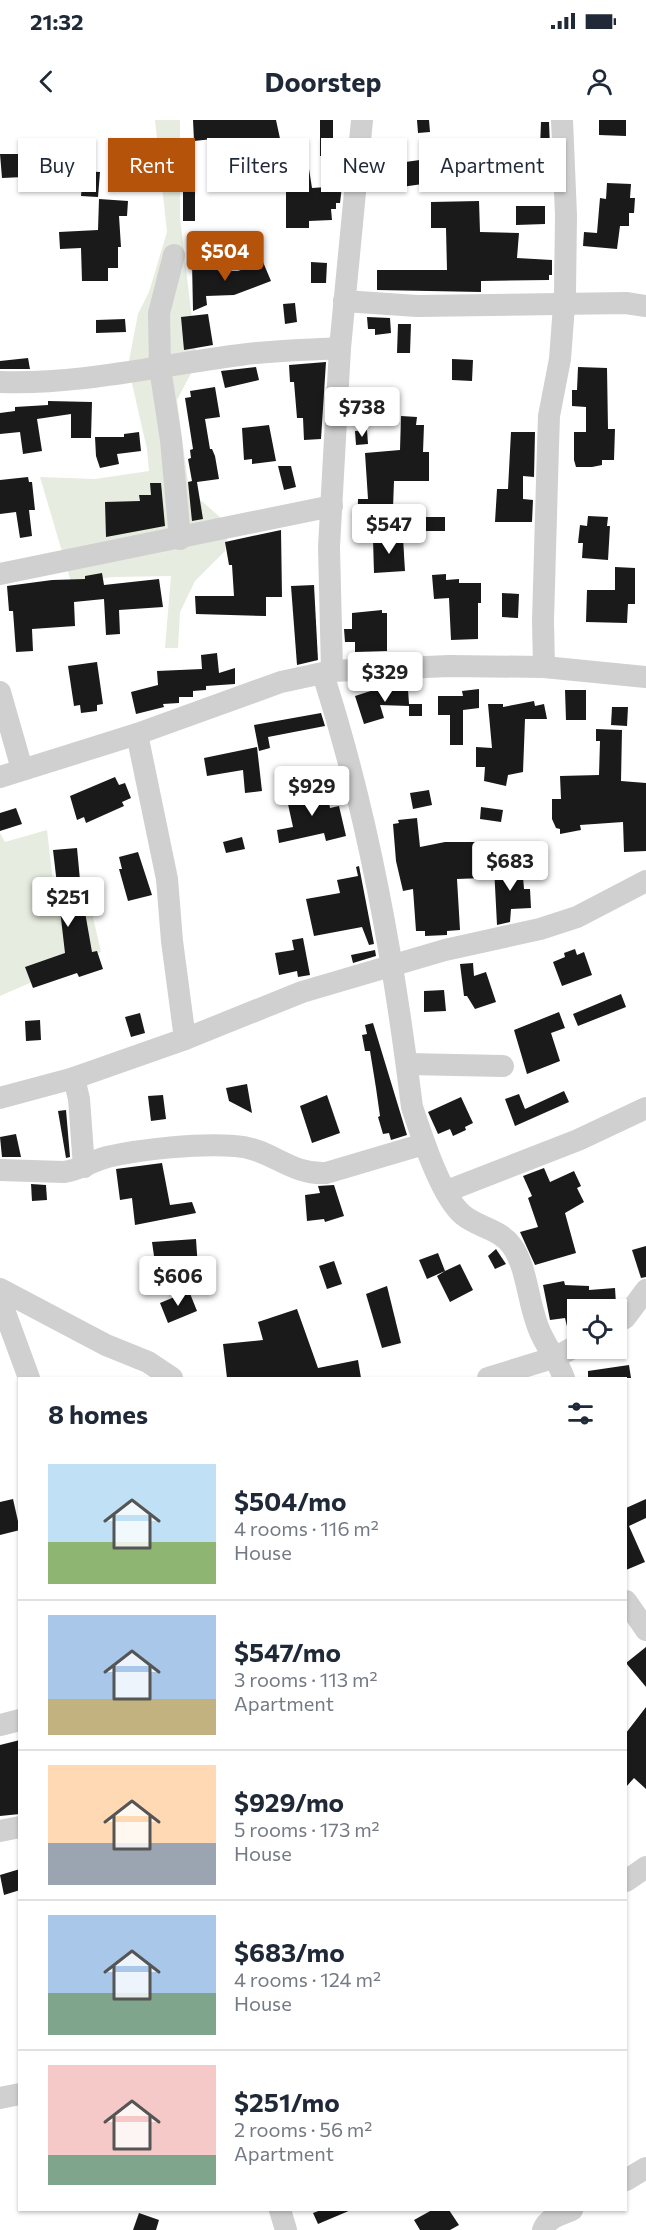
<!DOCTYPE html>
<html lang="en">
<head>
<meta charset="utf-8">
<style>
  :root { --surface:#fff; --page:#f2f2f3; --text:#1f2937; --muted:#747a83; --line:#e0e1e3; --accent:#b45309 }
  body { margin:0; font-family:Commissioner,sans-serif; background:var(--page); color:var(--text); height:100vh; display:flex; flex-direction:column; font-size:22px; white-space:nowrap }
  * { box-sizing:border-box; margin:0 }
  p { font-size:20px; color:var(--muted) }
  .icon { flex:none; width:33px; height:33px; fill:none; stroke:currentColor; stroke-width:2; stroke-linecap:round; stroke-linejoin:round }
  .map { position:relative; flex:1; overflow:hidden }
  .panel { position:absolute; left:18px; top:1257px; width:609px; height:834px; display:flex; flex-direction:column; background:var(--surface); border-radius:0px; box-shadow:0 2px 4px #0004 }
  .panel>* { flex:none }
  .hud { position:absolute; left:18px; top:18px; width:610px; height:54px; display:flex; gap:12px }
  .fabs { position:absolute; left:567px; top:1179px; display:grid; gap:12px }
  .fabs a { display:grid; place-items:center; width:60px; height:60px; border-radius:0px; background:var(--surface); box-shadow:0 2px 4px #0004; font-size:30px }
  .price { position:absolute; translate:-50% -51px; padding:0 14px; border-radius:6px; background:#fff; color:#222; font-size:20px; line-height:39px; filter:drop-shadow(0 2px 3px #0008) }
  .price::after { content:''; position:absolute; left:50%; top:36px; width:18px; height:14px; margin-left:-9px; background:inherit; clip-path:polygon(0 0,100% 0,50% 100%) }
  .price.current { background:var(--accent); color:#fff }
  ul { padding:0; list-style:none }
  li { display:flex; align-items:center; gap:18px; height:150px; padding:0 30px }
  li+li { border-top:2px solid var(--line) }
  li span { display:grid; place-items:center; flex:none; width:168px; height:120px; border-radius:0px; color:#555 }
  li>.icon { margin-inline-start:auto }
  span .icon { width:72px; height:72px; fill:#fffc; stroke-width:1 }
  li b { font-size:26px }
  h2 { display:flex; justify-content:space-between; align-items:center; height:72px; padding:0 30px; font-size:26px }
  .pill { padding:0 21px; border-radius:0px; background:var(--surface); box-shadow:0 2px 4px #0004; font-size:21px; line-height:54px }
  .pill.current { background:var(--accent); color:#fff }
  .status { display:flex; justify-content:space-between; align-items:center; height:42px; padding:0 30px; background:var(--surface); direction:ltr }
  .status svg { height:16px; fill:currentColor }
  header { display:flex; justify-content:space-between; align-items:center; height:78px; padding:0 30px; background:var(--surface); font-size:27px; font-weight:700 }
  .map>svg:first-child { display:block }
  .green { fill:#e6ecdf }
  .building { fill:#1a1a1a }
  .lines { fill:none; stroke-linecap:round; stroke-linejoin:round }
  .minor { stroke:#d0d0d0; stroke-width:22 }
</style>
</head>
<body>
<div class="status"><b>21:32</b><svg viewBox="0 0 49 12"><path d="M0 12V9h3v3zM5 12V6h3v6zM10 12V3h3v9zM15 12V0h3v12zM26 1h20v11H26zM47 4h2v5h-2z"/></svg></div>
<header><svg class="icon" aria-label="back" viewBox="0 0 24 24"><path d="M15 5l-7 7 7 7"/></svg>Doorstep<svg class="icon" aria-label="person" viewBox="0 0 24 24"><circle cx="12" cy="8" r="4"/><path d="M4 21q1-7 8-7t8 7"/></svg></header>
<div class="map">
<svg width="646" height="2110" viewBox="0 0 646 2110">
  <rect width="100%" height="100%" fill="#fff"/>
  <g class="green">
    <path d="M155,0H180V98L197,242L177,280L189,370L229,405L225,431L195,461L180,492L178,528H165L171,456L114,457L71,462L40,357L95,359L149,351L147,329L128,246L138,194L149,172L167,112Z"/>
    <path d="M47,710L56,788H91L101,832L0,876V713L5,722Z"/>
  </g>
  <g class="building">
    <path d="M193,0H276L284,37V52L309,49L312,68L342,66L340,83H336V89H331L332,100L309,101V108H286V66H264L263,34L216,41L213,19L194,21Z"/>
    <rect x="320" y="0" width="13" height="36"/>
    <path d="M417,0H429L430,12L418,13Z"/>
    <path d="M599,0H626V16L599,15Z"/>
    <path d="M541,2H549L550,28H540Z"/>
    <path d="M0,34H23L24,57L2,58Z"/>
    <path d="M341,36H345L343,61H341Z"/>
    <path d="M434,38L437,62L387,69L384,45Z"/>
    <path d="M83,51L100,52L98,77L81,76Z"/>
    <path d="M607,63L631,64L630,78H635L634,93H629V106H620L617,129L583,126L584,112L597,113L600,78L606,79Z"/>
    <rect x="183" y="67" width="12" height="34"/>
    <path d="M99,79L128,81L127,96H119L121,127H118V148H108V161H82L81,128L60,129L59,112L98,110Z"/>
    <path d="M479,81L480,112L519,113L517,138L552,140V155H549V160L481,161V172L377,170V150H447L446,108H431V82Z"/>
    <path d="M516,86H545V104L516,105Z"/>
    <path d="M200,141L201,150L218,149V151H238L263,142L271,161L234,175L206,176L207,185L193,191L192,142Z"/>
    <path d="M311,142L327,143L326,163H311Z"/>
    <path d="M295,183L297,202L285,204L283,184Z"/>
    <path d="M208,194L213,225L184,230L181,197Z"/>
    <path d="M367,197L390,198L391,213L375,215V209H368Z"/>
    <path d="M125,199L126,212L96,213V200Z"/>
    <path d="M398,204H411L410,233H397Z"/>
    <path d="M28,238L30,249H0V241Z"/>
    <path d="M452,239L473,240L472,261L452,260Z"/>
    <path d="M326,242L321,319L304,320L303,298H297L294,262H290L289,245Z"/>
    <path d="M256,247L259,260L225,268L221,251Z"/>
    <path d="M578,247L607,248L608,309H615L614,340H602V345L592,347H576L574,340V312H586V287L572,286V270H577Z"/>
    <path d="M215,267L220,297L205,299L210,329H212L215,336L219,359L197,362L203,399L192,401L188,362L192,361L188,339L191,338L190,330L193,329L185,278L191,277L190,271Z"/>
    <path d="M48,281L92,282L91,318H71V294L37,299L42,331L23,334L20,312L0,314V293L15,291V287L48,285Z"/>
    <path d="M401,296L417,297L416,305H424L423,332H429V361H394L393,388H380L382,418L357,417L358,379H368L365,333L400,330Z"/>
    <path d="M269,305L276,341L252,344V339L244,340L242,308Z"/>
    <path d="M367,310L368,324L356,325L355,311Z"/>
    <path d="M139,312L141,331L117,334L119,344L100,348L96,336L95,317H124V314Z"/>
    <path d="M511,312H535L534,357L523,356V379L533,380L532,402H495L497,369H508Z"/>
    <path d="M278,346H291L296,367L284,370Z"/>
    <path d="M28,357L29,362H32L35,390H29L32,416L20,418L16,392L0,394V360Z"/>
    <path d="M150,363H161L165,406L106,417L105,382L140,381L139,375H151Z"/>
    <path d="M588,396L608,397L607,406H610L608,440L582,438L583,423H578L580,405L587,406Z"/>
    <rect x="416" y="397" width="29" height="14"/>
    <path d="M281,410L282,477H266V496L196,494L195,476H234L232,445H229L225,422Z"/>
    <path d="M403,418L405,451L374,453L373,419Z"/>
    <path d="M615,447L635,448V484H628L627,503L586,502L587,470H615Z"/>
    <path d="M102,453L104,465L159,459L163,487L119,490L120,514L106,515L104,479L74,482L75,506L32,509L33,531L16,532L13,491H9L7,466L52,460L85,459V456Z"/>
    <path d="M446,454V460L459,459V463H481V483H478V519L451,520L449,478L434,479L432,455Z"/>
    <path d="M314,465L318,540L297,545L291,466Z"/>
    <path d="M502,473L519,474L518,498L502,497Z"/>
    <path d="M382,490V493H387V531L355,532V522H345L344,509H352V493Z"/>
    <path d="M217,533L219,553L235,548V564L206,566V570L193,571V577H179V583L163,584L164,587L136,594L131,572L158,565L157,551L202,549L201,535Z"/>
    <path d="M97,542L103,584L97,585V591L81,593L80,585L74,586L68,546Z"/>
    <path d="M380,568L408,569L409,584H422V596H409V586L380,585L384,598L364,604L355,576Z"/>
    <path d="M479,569V588L463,590V625H450V595H438V576H463L462,571Z"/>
    <path d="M565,570H586V600H566Z"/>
    <path d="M534,581L535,586L544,584L547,599H525L523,652L508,655L506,666L484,661L485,647H476V627L492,628L488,584H503V587Z"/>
    <path d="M612,587H628L627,606L611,605Z"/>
    <path d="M321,593L325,606L268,617L270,628L259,631L254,605Z"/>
    <path d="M596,609L622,610L621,661L646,663V731L624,732L623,702L580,705L581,710L560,714V709L556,708L552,699V679H561L560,656L599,655L600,621H596Z"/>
    <path d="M257,627L262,671L245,673L243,650L207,656L204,638Z"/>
    <path d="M115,657L119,665L125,663L131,678L122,682L124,686L86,703L84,697L77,700L70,676Z"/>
    <path d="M326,666L330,688L339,686L346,716L326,721L324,713L279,723L277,710L293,707L286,675Z"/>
    <path d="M429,670L432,685L413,689L410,673Z"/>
    <path d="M481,687L503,690L501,702L480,699Z"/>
    <path d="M16,688L22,704L0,711V693Z"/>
    <path d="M417,698L420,727L445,722H481L484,758L457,759L460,810L447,811V815L425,816V811H416L413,769L403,771L396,741L393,704L399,703L398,700Z"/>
    <path d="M242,717L245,729L226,733L223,722Z"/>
    <path d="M77,728L83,792H85L92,832L97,831L103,849L79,857L77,853L33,868L25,847L65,833L53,730Z"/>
    <path d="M138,732L152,775L128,781L119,749H122L119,737Z"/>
    <path d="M522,744L524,769H530L531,788L511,789L510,802L497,805L494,747Z"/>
    <path d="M359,746L374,824L369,825L362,807L314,816L306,779L340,773L337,760L358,756L356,747Z"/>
    <path d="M303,818L310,855L298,857L297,851L279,855L275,833L294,830L292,820Z"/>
    <path d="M575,829L577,835L584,832L592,855L562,866L553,842L565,837L564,833Z"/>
    <path d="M375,830L376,836L353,843L351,835Z"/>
    <path d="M473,843L474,856L486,852L496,882L475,889L467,876H464L460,844Z"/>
    <path d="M444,870L446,891L424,892V871Z"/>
    <path d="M621,874L626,887L578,906L573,894Z"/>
    <path d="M559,892L565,908L551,913L560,941L527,954L514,910Z"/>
    <path d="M140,893L145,913L131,917L125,897Z"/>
    <path d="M40,900L41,920L26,921L25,901Z"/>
    <path d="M373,903L407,1015L391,1020L389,1013L383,1014L378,997L380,996L376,968L370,931H365L362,915L367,914L365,905Z"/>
    <path d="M247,964L252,993L229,981L226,968Z"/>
    <path d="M564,971L569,982L515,1006L505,979L519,974L525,989Z"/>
    <path d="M163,975L166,999L151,1001L148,976Z"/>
    <path d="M327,975L340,1013L312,1023L300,986Z"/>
    <path d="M461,977L473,1003L465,1007L466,1010L453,1016L450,1009L438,1014L428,992Z"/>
    <path d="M66,990L70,1037L66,1038L58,991Z"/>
    <path d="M16,1014L21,1037H2L0,1017Z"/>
    <path d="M162,1043L170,1085L192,1082L196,1093L135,1105L132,1078L120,1080L116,1049Z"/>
    <path d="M544,1048L550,1062L574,1051L581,1066L577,1068L584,1082L565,1093L576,1133L535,1145L520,1112L538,1107L528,1078L532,1076L523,1056Z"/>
    <path d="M31,1064L46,1065L47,1080L32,1081Z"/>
    <path d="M334,1065L344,1096L325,1102L324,1099L307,1101L305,1075L320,1073L318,1066Z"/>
    <path d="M196,1119L198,1149L178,1150V1141L155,1143L152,1122Z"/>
    <path d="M646,1126V1157L641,1158L632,1130Z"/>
    <path d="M496,1129L506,1144L495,1149L488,1136Z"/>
    <path d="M438,1133L445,1151L460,1144L473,1170L450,1182L437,1156L445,1151L427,1159L419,1140Z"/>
    <path d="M334,1141L342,1164L327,1169L319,1146Z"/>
    <path d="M564,1161L565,1165L589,1166V1170L615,1168L616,1184L578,1190V1212L569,1215L565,1198L550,1200L543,1165Z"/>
    <path d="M387,1166L401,1223L382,1228L366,1174Z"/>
    <path d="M189,1171L197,1191L168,1203L160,1183Z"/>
    <path d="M297,1189L318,1248L358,1240L361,1258H227L223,1224L263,1220L258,1202Z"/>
    <path d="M629,1245L631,1258H588V1251Z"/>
    <path d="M13,1379L20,1410L0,1415V1382Z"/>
    <path d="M646,1379V1398L629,1406L645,1442L626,1450V1388Z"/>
    <path d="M646,1527V1567L626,1543Z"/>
    <path d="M646,1587V1669L634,1658L626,1667V1613Z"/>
    <path d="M20,1620V1694L0,1696V1625Z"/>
    <path d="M20,1749V1770L4,1775L0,1755Z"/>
    <path d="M321,2090H351L318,2104L313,2093Z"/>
    <path d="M432,2090H449L459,2105L450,2110H420L414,2100Z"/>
    <path d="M139,2093L159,2100L156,2110H133Z"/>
  </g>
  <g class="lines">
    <g class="minor">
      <path d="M174,135L159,193L160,248L171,320L180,419"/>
      <path d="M344,181L417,186L626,183L646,186"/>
      <path d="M0,262C81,265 160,245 240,235C273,230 307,230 340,228"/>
      <path d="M0,454L332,386"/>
      <path d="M544,547L543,501L548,326L549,296L560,239L565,172L566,95L562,0"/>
      <path d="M332,551L329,427L340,228L362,0"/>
      <path d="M323,554C368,694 394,840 412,987C421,1014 441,1077 463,1095C479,1108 500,1109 512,1126C528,1148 528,1188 541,1214C548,1229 558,1242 564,1258"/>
      <path d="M0,572L22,649"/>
      <path d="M137,614L167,759L172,821L185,919"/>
      <path d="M0,657L137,614L281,562L332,551L449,546L544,547L646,557"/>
      <path d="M407,944L503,946"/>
      <path d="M74,958L79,979L84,1047"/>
      <path d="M0,978L74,958L185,919L302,872L445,830L540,809L577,797L646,761"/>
      <path d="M0,1050L64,1052C80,1050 92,1041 107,1037C142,1029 199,1023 235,1026C271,1028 289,1055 326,1053L424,1024"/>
      <path d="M447,1071L578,1020L646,988"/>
      <path d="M0,1169L106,1225L148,1242L172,1258"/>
      <path d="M0,1179L29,1258"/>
      <path d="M616,1203L625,1198L646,1170"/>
      <path d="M488,1258L556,1237L578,1225"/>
      <path d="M626,1481L646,1510"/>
      <path d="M0,1605L20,1600"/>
      <path d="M0,1711L20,1707"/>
      <path d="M626,1761L646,1747"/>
      <path d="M0,1978L20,1974"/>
      <path d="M626,2060L646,2048"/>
      <path d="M280,2090L286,2110"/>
      <path d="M543,2110C547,2098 561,2094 572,2090"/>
    </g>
  </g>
</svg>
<div class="fabs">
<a><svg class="icon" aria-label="locate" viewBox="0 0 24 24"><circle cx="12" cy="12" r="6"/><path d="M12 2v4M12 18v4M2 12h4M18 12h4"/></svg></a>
</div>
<b class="price current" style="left:225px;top:162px">$504</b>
<b class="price" style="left:362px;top:318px">$738</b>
<b class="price" style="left:389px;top:435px">$547</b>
<b class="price" style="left:385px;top:583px">$329</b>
<b class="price" style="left:312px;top:697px">$929</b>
<b class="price" style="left:510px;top:772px">$683</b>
<b class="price" style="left:68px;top:808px">$251</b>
<b class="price" style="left:178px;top:1187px">$606</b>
<div class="hud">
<a class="pill">Buy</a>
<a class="pill current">Rent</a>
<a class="pill">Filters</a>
<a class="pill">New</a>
<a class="pill">Apartment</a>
</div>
<section class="panel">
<h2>8 homes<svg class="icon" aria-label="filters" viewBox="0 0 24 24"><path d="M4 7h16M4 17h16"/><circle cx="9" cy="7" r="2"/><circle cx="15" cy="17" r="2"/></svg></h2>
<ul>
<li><span style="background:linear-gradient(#bfe0f5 65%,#8fb573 0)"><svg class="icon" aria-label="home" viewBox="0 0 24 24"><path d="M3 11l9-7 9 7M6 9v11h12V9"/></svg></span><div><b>$504/mo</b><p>4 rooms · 116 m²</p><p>House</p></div></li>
<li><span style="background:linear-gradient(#a9c7e8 70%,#c2b280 0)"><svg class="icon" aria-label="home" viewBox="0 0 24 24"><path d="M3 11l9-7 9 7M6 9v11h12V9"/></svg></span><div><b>$547/mo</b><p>3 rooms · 113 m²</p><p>Apartment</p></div></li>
<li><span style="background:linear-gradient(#ffd9b3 65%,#9aa5b1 0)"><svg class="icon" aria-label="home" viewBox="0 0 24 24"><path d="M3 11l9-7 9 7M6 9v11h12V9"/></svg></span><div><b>$929/mo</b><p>5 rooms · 173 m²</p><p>House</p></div></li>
<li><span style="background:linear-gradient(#a9c7e8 65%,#7fa58c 0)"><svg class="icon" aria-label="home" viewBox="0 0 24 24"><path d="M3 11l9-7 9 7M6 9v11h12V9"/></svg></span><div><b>$683/mo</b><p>4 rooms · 124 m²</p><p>House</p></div></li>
<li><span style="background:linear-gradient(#f6c9c9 75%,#7fa58c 0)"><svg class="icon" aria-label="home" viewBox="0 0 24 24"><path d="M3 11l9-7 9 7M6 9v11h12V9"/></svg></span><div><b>$251/mo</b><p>2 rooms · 56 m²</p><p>Apartment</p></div></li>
</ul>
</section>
</div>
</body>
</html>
